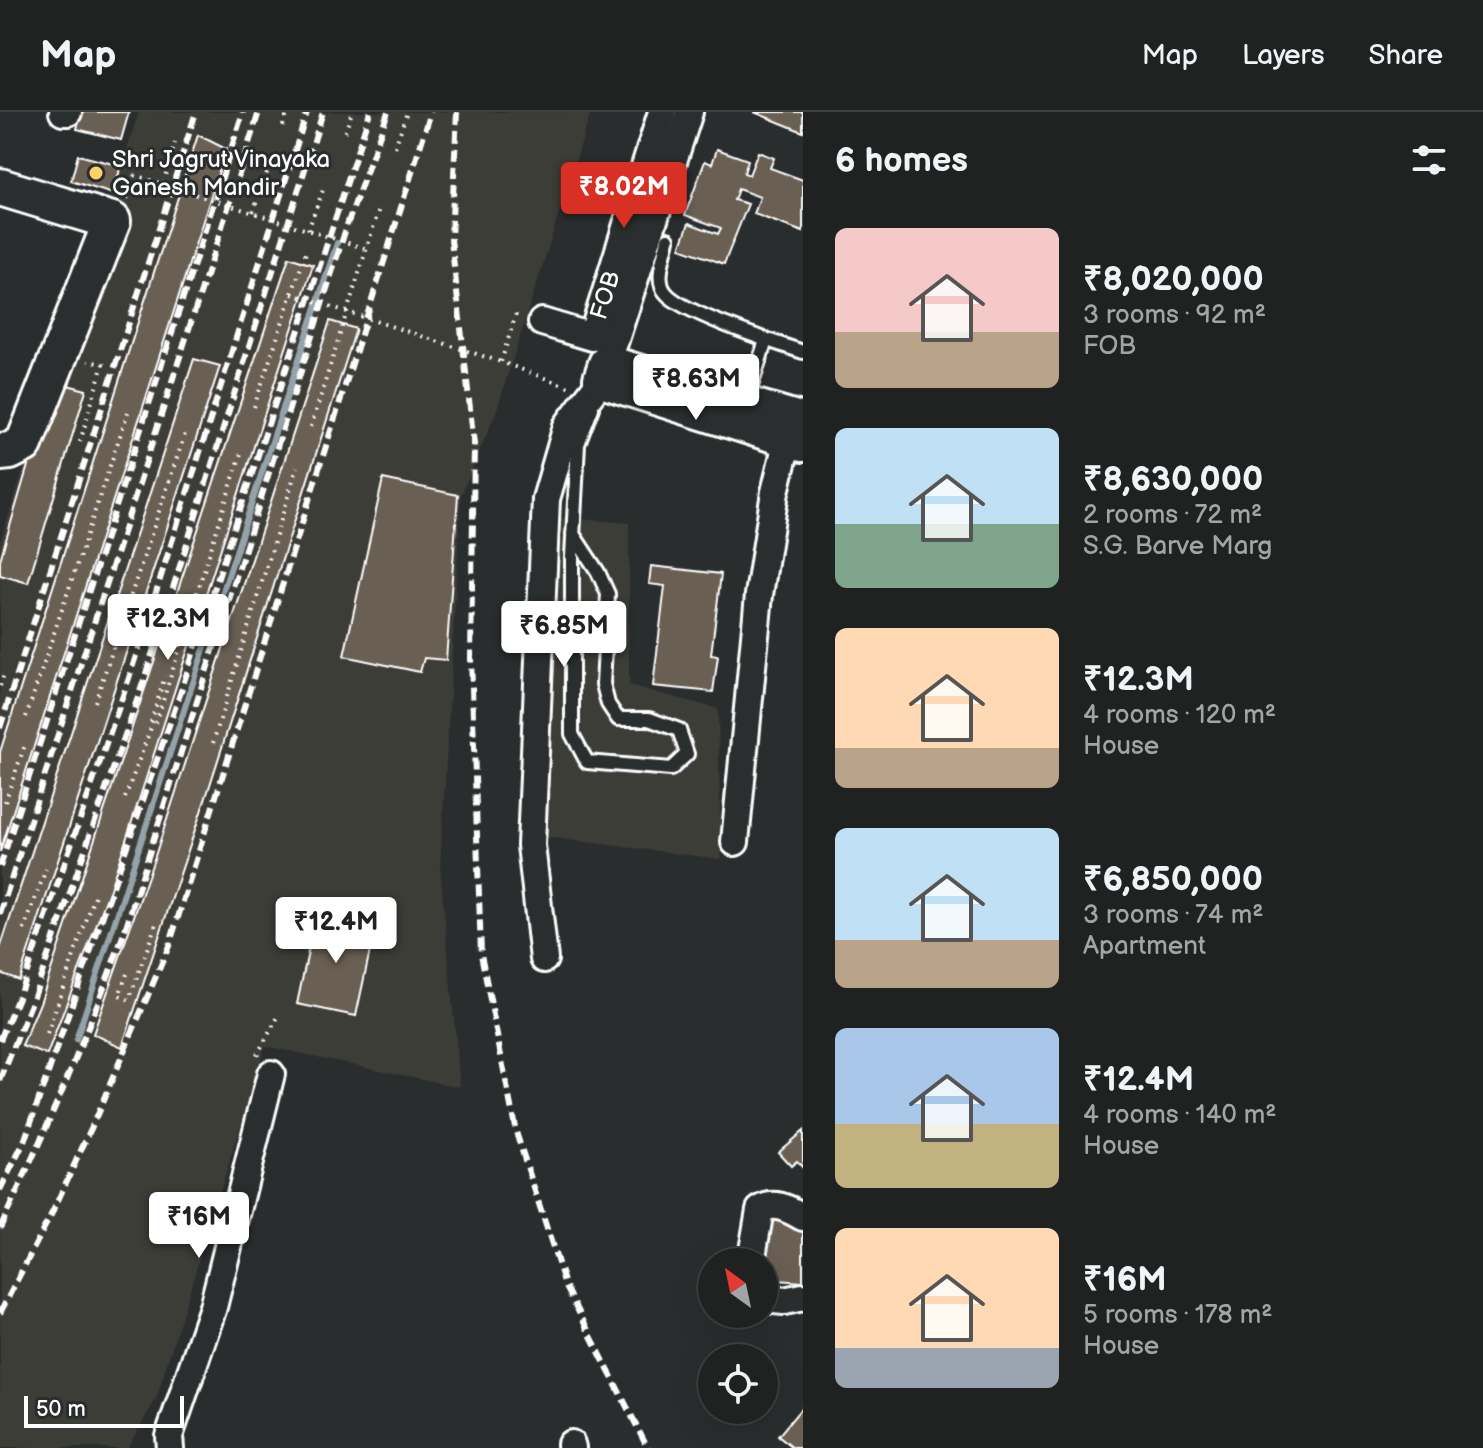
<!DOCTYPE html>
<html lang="en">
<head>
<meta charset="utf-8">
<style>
  :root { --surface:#202222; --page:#2d2f2f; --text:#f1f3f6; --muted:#a2a4a5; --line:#3d3f40; --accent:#d93025 }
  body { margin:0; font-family:"Balsamiq Sans",sans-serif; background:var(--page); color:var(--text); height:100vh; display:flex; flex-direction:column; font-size:30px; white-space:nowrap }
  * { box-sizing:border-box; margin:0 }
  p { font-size:26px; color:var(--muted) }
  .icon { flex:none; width:44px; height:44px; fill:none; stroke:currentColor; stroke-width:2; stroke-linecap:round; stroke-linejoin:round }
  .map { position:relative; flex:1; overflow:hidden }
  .panel { display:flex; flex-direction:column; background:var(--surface); width:680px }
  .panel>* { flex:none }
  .needle { width:52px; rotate:327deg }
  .buttons { position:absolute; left:698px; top:1136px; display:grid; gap:16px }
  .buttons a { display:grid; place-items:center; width:80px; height:80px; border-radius:50%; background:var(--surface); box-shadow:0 8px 32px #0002,0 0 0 2px var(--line); font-size:40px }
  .scale { position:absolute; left:24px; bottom:20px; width:160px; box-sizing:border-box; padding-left:8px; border:4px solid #fff; border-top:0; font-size:22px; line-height:28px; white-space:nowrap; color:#fff; -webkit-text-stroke:6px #2a2d2e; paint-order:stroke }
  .price { position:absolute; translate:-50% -68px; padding:0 18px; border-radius:8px; background:#fff; color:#222; font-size:26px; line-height:52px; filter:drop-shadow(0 2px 4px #0008) }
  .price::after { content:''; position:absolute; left:50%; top:48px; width:24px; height:18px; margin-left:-12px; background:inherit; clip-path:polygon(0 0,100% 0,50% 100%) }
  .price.on { background:var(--accent); color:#fff }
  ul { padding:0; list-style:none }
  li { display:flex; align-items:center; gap:24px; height:200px; padding:0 32px }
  li span { display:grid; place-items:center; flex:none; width:224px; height:160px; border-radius:12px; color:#555 }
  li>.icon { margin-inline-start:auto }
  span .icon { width:96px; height:96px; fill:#fffc; stroke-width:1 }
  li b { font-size:34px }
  h2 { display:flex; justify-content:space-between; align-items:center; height:96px; padding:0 32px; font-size:34px }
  header { display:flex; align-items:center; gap:48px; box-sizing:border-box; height:112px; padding:0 40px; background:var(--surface); border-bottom:2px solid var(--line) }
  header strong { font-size:38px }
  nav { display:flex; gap:44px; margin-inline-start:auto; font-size:28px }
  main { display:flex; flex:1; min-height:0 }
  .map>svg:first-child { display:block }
  .built { fill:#3e3c39 }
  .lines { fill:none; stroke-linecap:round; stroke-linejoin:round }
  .stream { stroke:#94a3aa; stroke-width:6 }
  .building { fill:#6b5e52; stroke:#fff; stroke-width:2 }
  .lane-casing { stroke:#fff; stroke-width:18 }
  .street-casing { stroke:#fff; stroke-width:32 }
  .secondary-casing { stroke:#fff; stroke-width:42 }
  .path { stroke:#fff; stroke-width:4; stroke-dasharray:2 6; stroke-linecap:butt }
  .lane { stroke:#2a2d2e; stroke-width:12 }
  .street { stroke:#2a2d2e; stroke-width:26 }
  .secondary { stroke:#2a2d2e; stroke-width:36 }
  .rail { stroke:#fff; stroke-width:6; stroke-dasharray:12 6; stroke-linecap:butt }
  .path-bridge { stroke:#fff; stroke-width:4; stroke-dasharray:2 6; stroke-linecap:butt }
  .poi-dot { fill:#ffd166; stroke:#2a2d2e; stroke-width:3 }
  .labels { text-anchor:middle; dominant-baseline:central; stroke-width:6; stroke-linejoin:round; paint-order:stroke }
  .poi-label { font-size:24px; fill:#fff; stroke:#2a2d2e; text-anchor:start }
  .street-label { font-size:24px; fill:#fff; stroke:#2a2d2e }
</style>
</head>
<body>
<header>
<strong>Map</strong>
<nav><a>Map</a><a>Layers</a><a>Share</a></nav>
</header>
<main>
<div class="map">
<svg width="803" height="1336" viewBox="0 0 803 1336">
  <rect width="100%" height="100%" fill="#2a2d2e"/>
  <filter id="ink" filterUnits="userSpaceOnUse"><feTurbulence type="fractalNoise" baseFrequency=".0125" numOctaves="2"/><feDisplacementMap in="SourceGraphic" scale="16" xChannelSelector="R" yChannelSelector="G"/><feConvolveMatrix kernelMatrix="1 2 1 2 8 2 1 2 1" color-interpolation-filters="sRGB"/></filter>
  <g filter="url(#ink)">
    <g class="built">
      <path d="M139,0H591L496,300L461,383L440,756L460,975L265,934L156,1287L127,1336H0V431Z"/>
      <path d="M555,405L629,411V573L718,597L721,747L546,725Z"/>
    </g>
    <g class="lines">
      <path class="stream" d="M76,928L337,131"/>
    </g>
    <g class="building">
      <path d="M81,0H129L121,28L77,17Z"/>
      <path d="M754,0H803V20Z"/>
      <path d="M198,23L226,37L0,740V640Z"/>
      <path d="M717,37L748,48L744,61L749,63L758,40L774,46L770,56L803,68V120L754,102L760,85L738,77L734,88L748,92L724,152L680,136L689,111L718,122L721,116L685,103L705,49L712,52Z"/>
      <path d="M78,43L121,54L113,82L71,69Z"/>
      <path d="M289,145L313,153L110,777L47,943L22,934L40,891Z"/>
      <path d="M330,209L356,217L209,676L122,935L93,922L155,744Z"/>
      <path d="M194,247L220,254L19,868L0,861V837Z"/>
      <path d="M53,269L86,278L28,471L0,463V448Z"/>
      <path d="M383,367L458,383L446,548L424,546L420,560L344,544Z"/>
      <path d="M651,454L721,462L711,543L718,544L713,580L653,574L665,474L649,472Z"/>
      <path d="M316,802L375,815L356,904L297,892Z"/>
      <path d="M803,1019V1056L797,1049L791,1054L778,1040Z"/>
      <path d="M765,1099L803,1113V1170L764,1167Z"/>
      <path d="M803,1294V1336H793L778,1324Z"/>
    </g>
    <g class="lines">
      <g class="lane-casing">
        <g id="lane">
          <path d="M668,127C665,143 654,168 666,181C682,201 776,231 803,240"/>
          <path d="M746,290L766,228"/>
          <path d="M573,422L598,460L608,482L603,572L608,592L618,607H649L679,618L687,642L671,657L587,650L572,622V445L578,332L592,296"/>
        </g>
      </g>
      <g class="street-casing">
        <g id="street">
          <path d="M63,0H68"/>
          <path id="s1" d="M542,210L592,225L662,0"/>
          <path d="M607,252L689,0"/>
          <path d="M735,730L759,483L775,380L792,310"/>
          <path d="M544,847L531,733L546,387L567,314L602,267"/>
          <path d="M751,1150L760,1098C775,1088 790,1098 803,1105"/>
          <path d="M764,1187L784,1189L803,1185"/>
          <path d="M571,1332L572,1336"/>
          <path d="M170,1336L169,1324L213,1195L271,962"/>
        </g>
      </g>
      <g class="secondary-casing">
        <g id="secondary">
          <path d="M0,75L112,109L24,332L10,339L0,340"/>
          <path d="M803,310L607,252L602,267L803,331"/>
        </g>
      </g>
      <g class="path">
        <path d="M283,14L288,0"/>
        <path d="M345,20L352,0"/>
        <path d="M395,35L407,0"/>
        <path d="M161,78L175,31"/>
        <path d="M127,87L134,63"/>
        <path d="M253,100L269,55"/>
        <path d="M308,118L323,78"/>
        <path d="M516,202L501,250L569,275"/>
        <path d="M254,295L307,137"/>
        <path d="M311,315L380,94"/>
        <path d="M80,330L103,252L88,249"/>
        <path d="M0,574L5,559"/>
        <path d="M95,590L186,319"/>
        <path d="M26,605L128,300"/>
        <path d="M151,610L165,564"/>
        <path d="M156,611L242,338"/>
        <path d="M213,631L297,355"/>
        <path d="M125,686L153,610"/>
        <path d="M5,690L25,633"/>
        <path d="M24,818L46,757"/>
        <path d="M127,862L119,884L129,888L157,809"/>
        <path d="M47,922L95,783"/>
        <path d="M257,943L279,903"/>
      </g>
      <use href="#lane" class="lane"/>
      <use href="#street" class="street"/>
      <use href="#secondary" class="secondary"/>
      <g class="rail">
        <path d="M457,0L451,127L474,332L471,546L481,842L516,1020L565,1173L648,1336"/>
        <path d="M0,616L196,0"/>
        <path d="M0,755L243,0"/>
        <path d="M0,802L259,0"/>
        <path d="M0,928L19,883L129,566L307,0"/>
        <path d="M0,969L33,887L143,571L323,0"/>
        <path d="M0,1078L24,1030L181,579L370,0"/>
        <path d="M0,1116C46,1019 88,921 124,821L347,113L388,0"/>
        <path d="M0,1201L53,1099L93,1012L169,834L431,0"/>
      </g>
      <g class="path-bridge">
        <path d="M134,63L367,137"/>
        <path d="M292,182L501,250"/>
      </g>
    </g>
  </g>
  <circle class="poi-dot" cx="96" cy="61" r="8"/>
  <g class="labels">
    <g class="poi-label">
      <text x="112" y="47">Shri Jagrut Vinayaka<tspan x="112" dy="28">Ganesh Mandir</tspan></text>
    </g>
    <g class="street-label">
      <text stroke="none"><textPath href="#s1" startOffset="96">FOB</textPath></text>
    </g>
  </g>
</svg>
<div class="buttons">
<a><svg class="needle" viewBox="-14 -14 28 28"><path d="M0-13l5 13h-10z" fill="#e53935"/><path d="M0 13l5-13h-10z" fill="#a2a4a5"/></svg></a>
<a><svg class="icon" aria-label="locate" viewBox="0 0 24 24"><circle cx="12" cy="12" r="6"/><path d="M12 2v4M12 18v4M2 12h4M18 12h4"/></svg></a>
</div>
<div class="scale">50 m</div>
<b class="price on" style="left:624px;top:118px">₹8.02M</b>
<b class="price" style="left:696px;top:310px">₹8.63M</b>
<b class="price" style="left:168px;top:550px">₹12.3M</b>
<b class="price" style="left:564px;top:557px">₹6.85M</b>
<b class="price" style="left:336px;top:853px">₹12.4M</b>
<b class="price" style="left:199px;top:1148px">₹16M</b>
</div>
<section class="panel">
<h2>6 homes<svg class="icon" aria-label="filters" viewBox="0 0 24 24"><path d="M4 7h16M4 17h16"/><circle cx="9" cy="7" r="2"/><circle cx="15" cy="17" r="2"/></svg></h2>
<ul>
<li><span style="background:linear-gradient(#f6c9c9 65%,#b9a48a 0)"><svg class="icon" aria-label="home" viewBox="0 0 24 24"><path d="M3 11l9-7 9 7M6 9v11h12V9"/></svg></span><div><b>₹8,020,000</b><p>3 rooms · 92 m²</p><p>FOB</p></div></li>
<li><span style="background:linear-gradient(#bfe0f5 60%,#7fa58c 0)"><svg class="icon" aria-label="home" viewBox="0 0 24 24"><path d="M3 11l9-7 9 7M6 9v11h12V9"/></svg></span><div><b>₹8,630,000</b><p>2 rooms · 72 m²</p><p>S.G. Barve Marg</p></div></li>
<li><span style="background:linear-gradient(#ffd9b3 75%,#b9a48a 0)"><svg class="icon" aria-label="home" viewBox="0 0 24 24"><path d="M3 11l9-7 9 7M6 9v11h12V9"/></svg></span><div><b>₹12.3M</b><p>4 rooms · 120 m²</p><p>House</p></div></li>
<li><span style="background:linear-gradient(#bfe0f5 70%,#b9a48a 0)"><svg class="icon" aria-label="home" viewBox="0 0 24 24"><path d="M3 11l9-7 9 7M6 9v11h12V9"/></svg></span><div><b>₹6,850,000</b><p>3 rooms · 74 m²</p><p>Apartment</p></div></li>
<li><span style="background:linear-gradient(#a9c7e8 60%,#c2b280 0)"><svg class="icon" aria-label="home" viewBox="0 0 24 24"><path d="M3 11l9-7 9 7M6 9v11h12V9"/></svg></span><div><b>₹12.4M</b><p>4 rooms · 140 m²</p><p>House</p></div></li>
<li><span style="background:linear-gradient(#ffd9b3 75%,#9aa5b1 0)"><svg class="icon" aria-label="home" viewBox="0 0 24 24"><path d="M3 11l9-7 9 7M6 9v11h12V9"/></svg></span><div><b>₹16M</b><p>5 rooms · 178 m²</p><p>House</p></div></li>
</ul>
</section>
</main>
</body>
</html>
